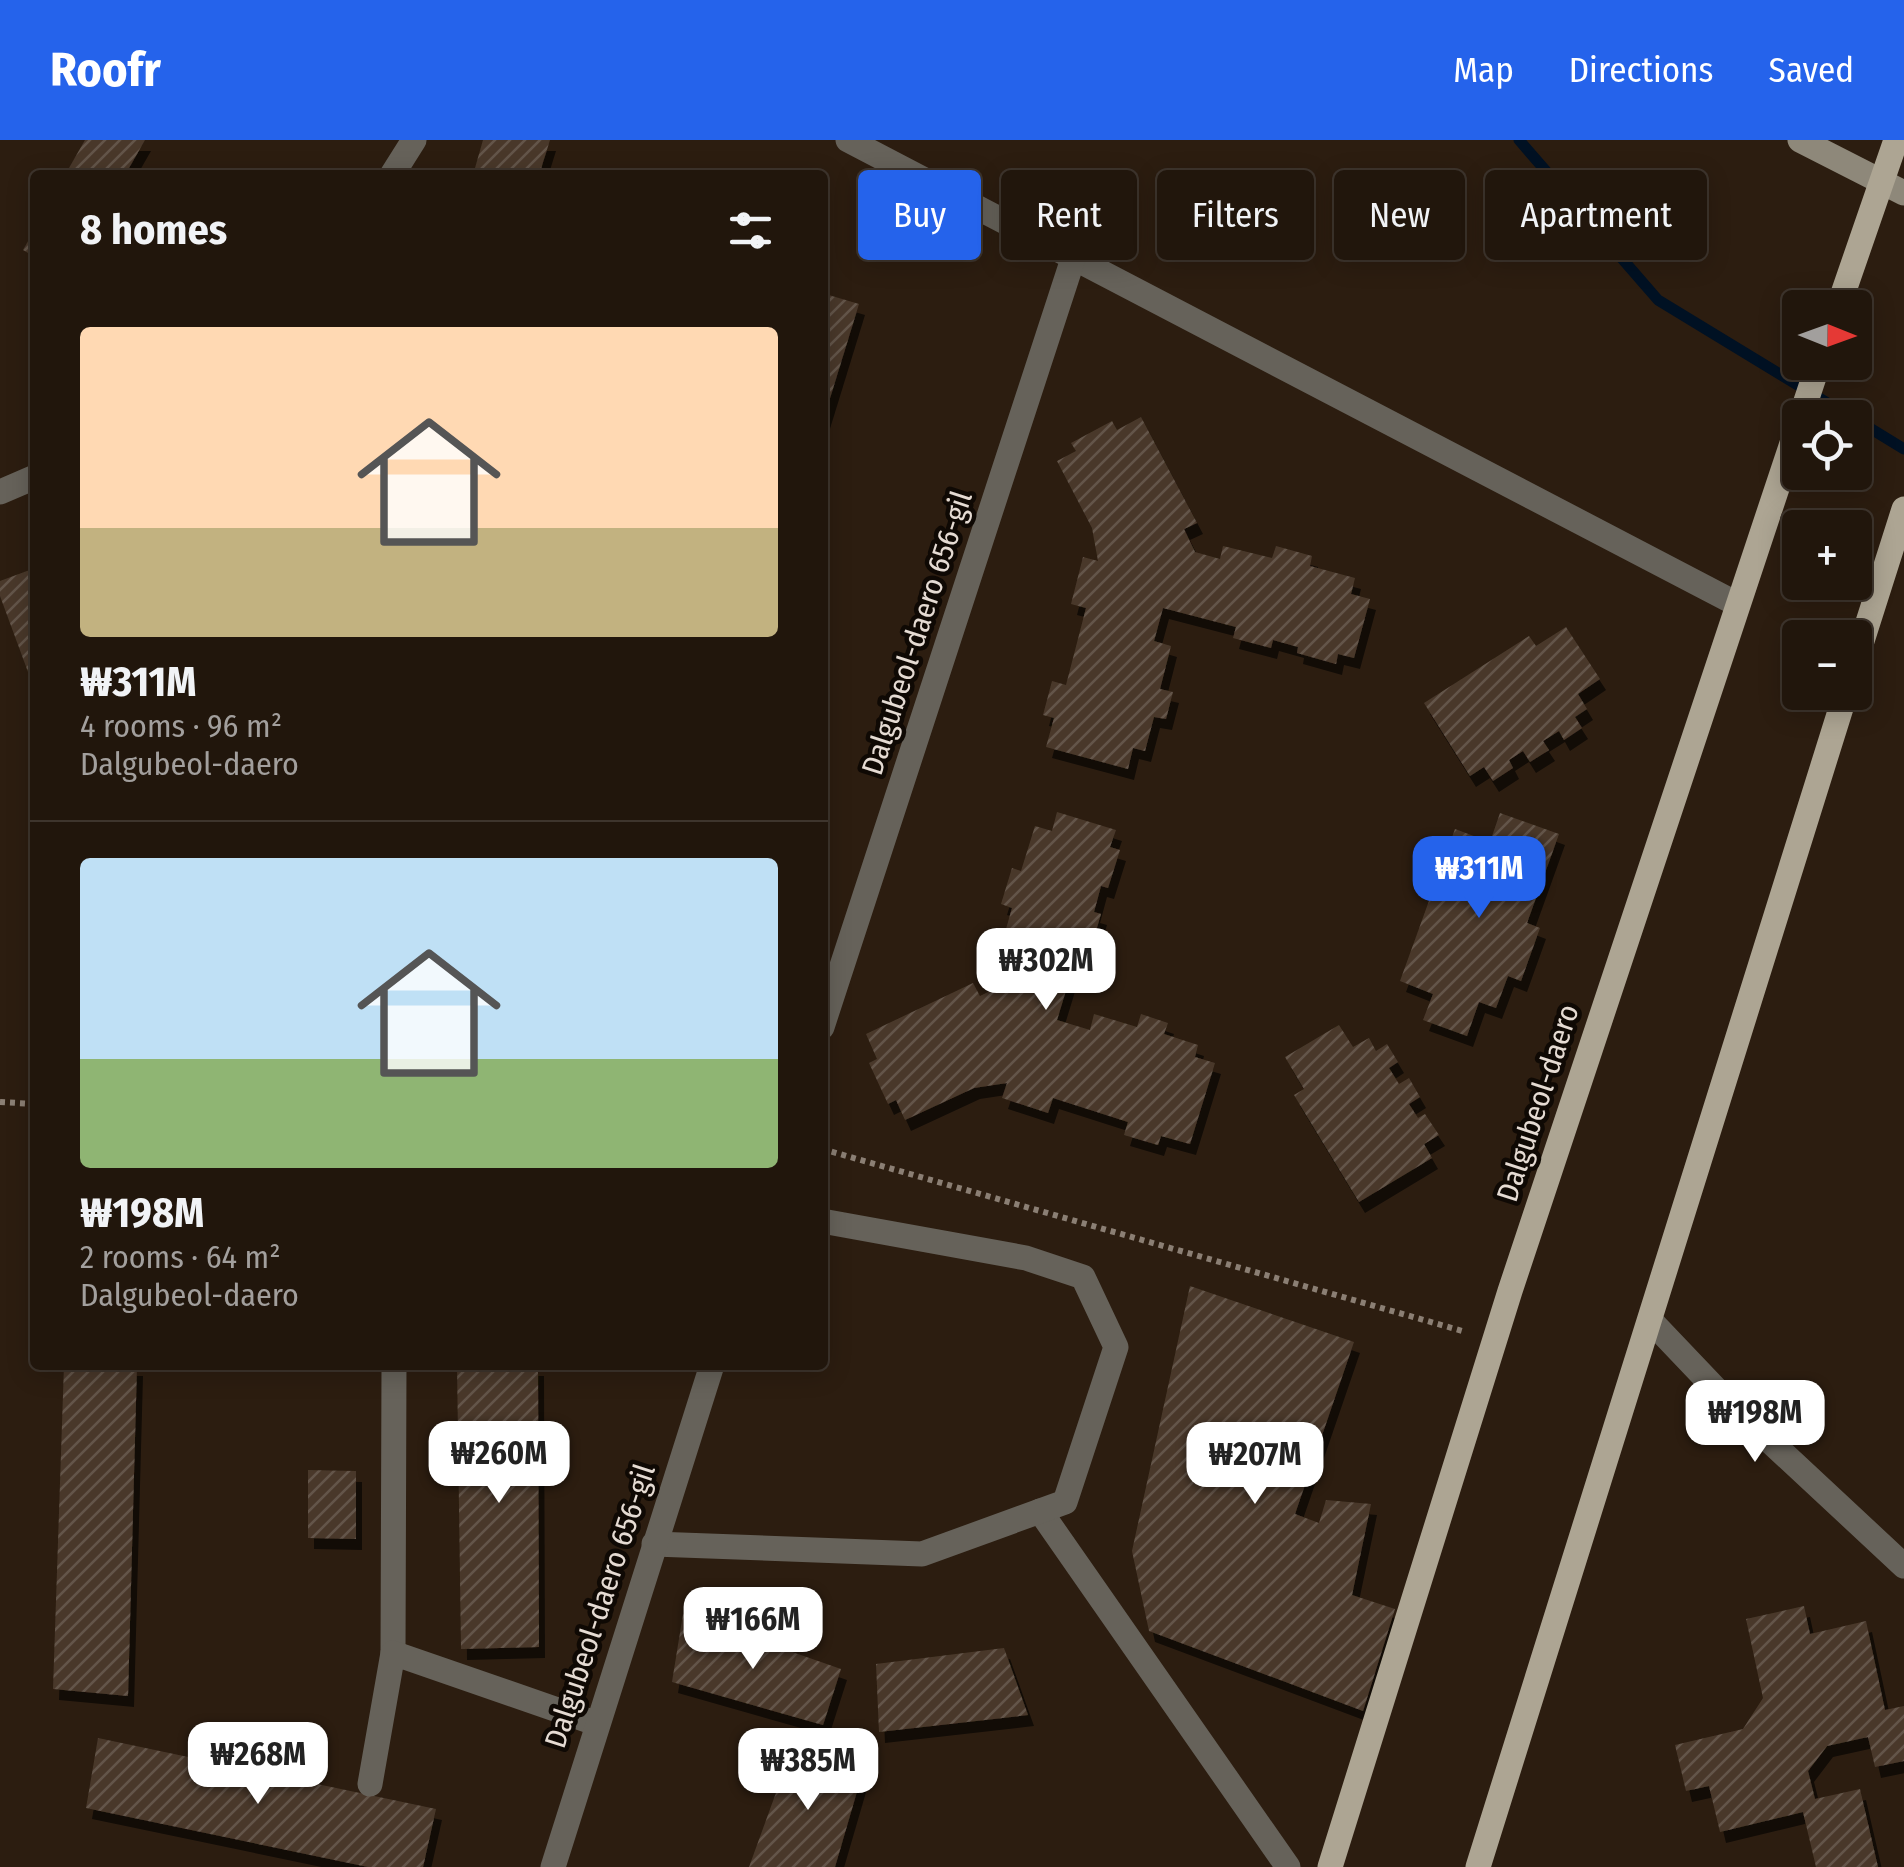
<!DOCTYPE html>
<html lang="en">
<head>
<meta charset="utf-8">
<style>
  :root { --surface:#21160c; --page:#291f15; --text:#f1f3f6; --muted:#a29f9d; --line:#3e352d; --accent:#2563eb }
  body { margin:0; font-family:"Fira Sans Condensed",sans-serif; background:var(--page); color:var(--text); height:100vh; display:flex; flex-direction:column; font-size:38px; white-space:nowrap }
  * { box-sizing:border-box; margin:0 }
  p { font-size:32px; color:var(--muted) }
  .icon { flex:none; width:55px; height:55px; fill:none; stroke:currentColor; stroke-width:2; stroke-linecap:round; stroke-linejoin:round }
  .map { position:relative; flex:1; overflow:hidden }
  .sheet { position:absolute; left:30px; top:30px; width:798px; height:1200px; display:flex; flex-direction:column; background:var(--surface); border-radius:10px; box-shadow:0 5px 25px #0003,0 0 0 2px var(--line) }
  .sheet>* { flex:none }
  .hud { position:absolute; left:858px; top:30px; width:895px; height:90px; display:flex; gap:20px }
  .needle { width:65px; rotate:91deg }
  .controls { position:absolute; left:1782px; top:150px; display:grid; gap:20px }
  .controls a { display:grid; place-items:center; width:90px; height:90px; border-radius:10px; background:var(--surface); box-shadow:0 5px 25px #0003,0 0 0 2px var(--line); font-size:50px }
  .price { position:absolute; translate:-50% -85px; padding:0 22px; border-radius:20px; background:#fff; color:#222; font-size:32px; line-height:65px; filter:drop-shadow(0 2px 5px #0008) }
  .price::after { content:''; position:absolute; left:50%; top:60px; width:30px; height:22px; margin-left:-15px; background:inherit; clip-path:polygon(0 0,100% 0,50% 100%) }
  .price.active { background:var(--accent); color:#fff }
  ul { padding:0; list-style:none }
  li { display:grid; align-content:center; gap:20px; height:530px; padding:0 50px }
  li+li { border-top:2px solid var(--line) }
  li span { display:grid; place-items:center; height:310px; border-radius:10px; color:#555 }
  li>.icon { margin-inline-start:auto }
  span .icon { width:180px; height:180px; fill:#fffc; stroke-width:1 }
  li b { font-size:42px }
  h2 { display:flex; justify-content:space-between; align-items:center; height:120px; padding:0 50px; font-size:42px }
  .tag { padding:0 35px; border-radius:10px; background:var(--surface); box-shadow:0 5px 25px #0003,0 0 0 2px var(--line); font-size:35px; line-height:90px }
  .tag.active { background:var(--accent); color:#fff }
  header { display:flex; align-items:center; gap:60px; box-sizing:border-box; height:140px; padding:0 50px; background:var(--accent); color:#fff }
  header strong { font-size:48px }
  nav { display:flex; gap:55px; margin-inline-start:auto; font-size:35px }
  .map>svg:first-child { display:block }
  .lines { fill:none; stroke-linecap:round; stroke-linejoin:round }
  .stream { stroke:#001123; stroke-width:11 }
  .building { fill:url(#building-hatch); filter:url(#shadow) }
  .path { stroke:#8b7f74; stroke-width:6; stroke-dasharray:5 5; stroke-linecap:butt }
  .minor { stroke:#66625a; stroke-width:25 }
  .secondary { stroke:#8e887a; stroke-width:25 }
  .primary { stroke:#ada593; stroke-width:25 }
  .labels { text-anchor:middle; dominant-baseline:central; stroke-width:9; stroke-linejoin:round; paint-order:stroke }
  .street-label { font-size:30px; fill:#e5dbd3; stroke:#0f0904 }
</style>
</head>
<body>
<header>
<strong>Roofr</strong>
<nav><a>Map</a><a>Directions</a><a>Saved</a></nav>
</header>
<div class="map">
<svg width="1904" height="1727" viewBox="0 0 1904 1727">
  <defs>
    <pattern id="building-hatch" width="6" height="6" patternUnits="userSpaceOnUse" patternTransform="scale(2.5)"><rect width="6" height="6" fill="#49392b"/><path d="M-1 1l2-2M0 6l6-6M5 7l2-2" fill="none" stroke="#635549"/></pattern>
    <filter id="shadow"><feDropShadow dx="6" dy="11" stdDeviation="0" flood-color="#0009"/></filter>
  </defs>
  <rect width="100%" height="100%" fill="#2c1d10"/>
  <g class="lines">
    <g class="stream">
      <path d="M1519,0L1658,160L1852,278"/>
      <path d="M1855,279L1904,309"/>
    </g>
  </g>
  <g class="building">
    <path d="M85,0H145L125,35H65Z"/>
    <path d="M483,0H550L539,35H473Z"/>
    <path d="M35,89V117L23,110Z"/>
    <path d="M822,153L859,164L823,281H822Z"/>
    <path d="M1141,277L1197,383L1184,389L1195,412L1220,419L1223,406L1272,418L1276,406L1312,416L1310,426L1355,438L1351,454L1370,459L1354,518L1338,514L1336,524L1297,513L1298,507L1273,500L1271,508L1233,498L1236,487L1163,468L1154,501L1171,506L1160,549L1173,552L1166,579L1154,577L1145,611L1133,608L1128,629L1046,607L1054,578L1043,575L1052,541L1066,545L1086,468L1071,464L1083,417L1098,421L1092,388L1057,321L1076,311L1071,303L1112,281L1117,290Z"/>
    <path d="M35,428V551L0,456V441Z"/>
    <path d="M1566,487L1600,539L1578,554L1587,569L1575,577L1582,588L1564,600L1559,591L1543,601L1549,610L1530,622L1523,611L1509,620L1513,628L1493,641L1484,627L1470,636L1424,563L1529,496L1536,506Z"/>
    <path d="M1057,672L1116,690L1110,707L1120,710L1108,748L1101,746L1094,772L1101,774L1090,811L1079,808L1057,880L1090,890L1094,874L1137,887L1141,874L1168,883L1164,894L1198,905L1195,917L1215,923L1190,1004L1161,996L1158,1005L1124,995L1128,982L1053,958L1048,973L1002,958L1007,943L974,948L905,980L896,960L888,964L869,923L877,919L866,894L973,843L980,856L1002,845L1010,821L998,817L1012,768L1001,764L1012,728L1021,731L1035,686L1052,691Z"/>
    <path d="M1500,673L1559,694L1527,783L1540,788L1521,841L1508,836L1496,868L1479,862L1467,896L1423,880L1433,854L1400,841L1455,689L1490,702Z"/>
    <path d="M1339,885L1353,907L1369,898L1376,911L1387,904L1398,922L1389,928L1399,944L1409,938L1420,957L1409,964L1418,978L1425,974L1439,995L1424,1004L1432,1018L1359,1062L1294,955L1304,949L1285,917Z"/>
    <path d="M1190,1146L1354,1202L1295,1374L1319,1383L1326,1360L1371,1364L1352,1455L1395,1469L1363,1571L1149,1491L1132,1411Z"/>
    <path d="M64,1225H137L128,1556L53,1549Z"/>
    <path d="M457,1225H538L539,1507L461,1509Z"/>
    <path d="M308,1330L356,1331V1399L308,1398Z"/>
    <path d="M1804,1466L1810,1494L1866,1481L1885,1570L1904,1566V1621L1875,1627L1868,1597L1827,1606L1808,1631L1815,1659L1860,1649L1878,1727H1816L1803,1672L1720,1692L1709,1646L1686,1651L1675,1605L1743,1589L1763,1558L1746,1479Z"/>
    <path d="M683,1474L841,1529L823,1585L672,1542Z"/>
    <path d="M1004,1508L1028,1575L879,1592L876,1524Z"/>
    <path d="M98,1598L436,1669L423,1727H368L86,1668Z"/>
    <path d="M793,1606L863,1631L835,1727H749Z"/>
  </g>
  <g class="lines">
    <g class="path">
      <path d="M0,962L35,964"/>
      <path d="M822,1009L1466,1192"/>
    </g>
    <g class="minor">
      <path d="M848,0L1735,463"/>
      <path d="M392,35L414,0"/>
      <path d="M0,352L35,337"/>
      <path d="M822,887L1073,119"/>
      <path d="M1650,1180L1730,1264L1904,1426"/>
      <path d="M1040,1371L1288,1727"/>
      <path d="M654,1404L922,1414L1065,1362L1116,1207L1083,1137L1026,1118L822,1081"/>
      <path d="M393,1513L394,1225"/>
      <path d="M370,1644L393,1513L595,1583"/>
      <path d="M553,1727L712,1225"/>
    </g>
    <path class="secondary" d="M1800,0L1904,53"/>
    <g class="primary">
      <path d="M1838,168L1896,0"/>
      <path d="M1855,523L1904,369"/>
      <path d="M1330,1727L1510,1151L1819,222"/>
      <path d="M1478,1727L1846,552"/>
    </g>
  </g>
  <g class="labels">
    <g class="street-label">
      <text transform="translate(917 493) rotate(-72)">Dalgubeol-daero 656-gil</text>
      <text transform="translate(1538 963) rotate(-72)">Dalgubeol-daero</text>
      <text transform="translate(600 1466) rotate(-72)">Dalgubeol-daero 656-gil</text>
    </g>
  </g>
</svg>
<div class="controls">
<a><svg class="needle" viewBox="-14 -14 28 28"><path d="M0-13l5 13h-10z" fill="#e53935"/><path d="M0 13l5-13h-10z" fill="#a29f9d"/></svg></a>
<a><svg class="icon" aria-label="locate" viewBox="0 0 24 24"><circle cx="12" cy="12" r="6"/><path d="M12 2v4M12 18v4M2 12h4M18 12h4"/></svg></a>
<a>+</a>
<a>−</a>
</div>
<b class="price active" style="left:1479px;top:781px">₩311M</b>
<b class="price" style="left:1046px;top:873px">₩302M</b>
<b class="price" style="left:1755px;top:1325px">₩198M</b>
<b class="price" style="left:499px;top:1366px">₩260M</b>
<b class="price" style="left:1255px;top:1367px">₩207M</b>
<b class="price" style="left:753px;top:1532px">₩166M</b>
<b class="price" style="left:258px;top:1667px">₩268M</b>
<b class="price" style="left:808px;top:1673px">₩385M</b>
<div class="hud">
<a class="tag active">Buy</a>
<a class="tag">Rent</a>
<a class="tag">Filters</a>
<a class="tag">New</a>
<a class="tag">Apartment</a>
</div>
<section class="sheet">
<h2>8 homes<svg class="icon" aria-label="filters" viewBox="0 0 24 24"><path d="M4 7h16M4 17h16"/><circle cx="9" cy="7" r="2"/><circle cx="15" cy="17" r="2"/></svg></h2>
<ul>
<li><span style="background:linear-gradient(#ffd9b3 65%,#c2b280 0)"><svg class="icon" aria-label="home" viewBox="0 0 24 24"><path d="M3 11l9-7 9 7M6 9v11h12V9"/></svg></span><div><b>₩311M</b><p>4 rooms · 96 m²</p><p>Dalgubeol-daero</p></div></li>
<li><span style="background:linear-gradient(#bfe0f5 65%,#8fb573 0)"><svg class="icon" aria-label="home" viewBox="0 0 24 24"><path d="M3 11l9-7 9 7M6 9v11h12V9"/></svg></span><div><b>₩198M</b><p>2 rooms · 64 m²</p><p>Dalgubeol-daero</p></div></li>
</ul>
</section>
</div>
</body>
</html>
